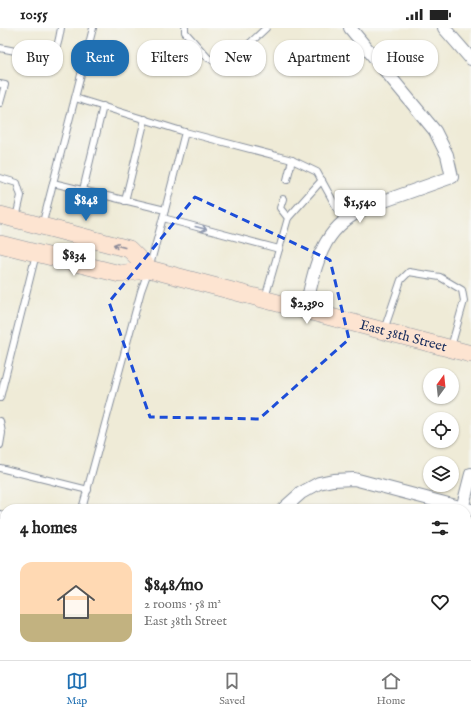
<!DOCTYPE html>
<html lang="en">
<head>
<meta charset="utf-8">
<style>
  :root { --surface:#fff; --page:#f6f6f6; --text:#222; --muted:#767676; --line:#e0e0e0; --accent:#1f6fb2 }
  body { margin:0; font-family:"IM FELL English",serif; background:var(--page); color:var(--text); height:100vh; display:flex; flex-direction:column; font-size:15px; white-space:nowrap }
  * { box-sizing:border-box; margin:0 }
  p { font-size:13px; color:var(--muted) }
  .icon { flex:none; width:22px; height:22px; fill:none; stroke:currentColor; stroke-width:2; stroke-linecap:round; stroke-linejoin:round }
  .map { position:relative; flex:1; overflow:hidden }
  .details { position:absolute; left:0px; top:476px; width:471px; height:156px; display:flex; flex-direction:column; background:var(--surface); border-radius:16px 16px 0 0; box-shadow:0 1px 3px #0004 }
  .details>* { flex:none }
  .guide { position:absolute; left:12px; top:12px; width:447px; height:36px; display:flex; gap:8px }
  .needle { width:26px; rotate:15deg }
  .tools { position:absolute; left:423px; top:340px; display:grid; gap:8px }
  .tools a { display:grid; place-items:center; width:36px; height:36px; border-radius:50%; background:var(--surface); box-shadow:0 1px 3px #0004; font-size:20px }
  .price { position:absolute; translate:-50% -34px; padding:0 9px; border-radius:4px; background:#fff; color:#222; font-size:13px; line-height:26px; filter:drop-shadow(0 1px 2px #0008) }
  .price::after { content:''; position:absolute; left:50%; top:24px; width:12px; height:9px; margin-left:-6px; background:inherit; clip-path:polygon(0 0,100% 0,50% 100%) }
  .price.active { background:var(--accent); color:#fff }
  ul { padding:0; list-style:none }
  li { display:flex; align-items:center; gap:12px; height:100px; padding:0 20px }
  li+li { border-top:1px solid var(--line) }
  li span { display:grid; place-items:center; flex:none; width:112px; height:80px; border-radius:12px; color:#555 }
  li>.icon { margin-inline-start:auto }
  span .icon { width:48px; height:48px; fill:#fffc; stroke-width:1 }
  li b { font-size:17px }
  h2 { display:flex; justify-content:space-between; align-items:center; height:48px; padding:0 20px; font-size:17px }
  .chip { padding:0 14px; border-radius:16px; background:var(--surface); box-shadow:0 1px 3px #0004; font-size:14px; line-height:36px }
  .chip.active { background:var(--accent); color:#fff }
  .status { display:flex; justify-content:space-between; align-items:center; height:28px; padding:0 20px; background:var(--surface); direction:ltr }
  .status svg { height:11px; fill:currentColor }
  .tab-bar { display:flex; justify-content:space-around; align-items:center; height:56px; border-top:1px solid var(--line); background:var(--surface); font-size:11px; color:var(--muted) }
  .tab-bar a { display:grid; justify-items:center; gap:2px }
  .tab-bar .active { color:var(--accent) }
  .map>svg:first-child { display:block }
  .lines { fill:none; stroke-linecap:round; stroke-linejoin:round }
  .lane-casing { stroke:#858d9a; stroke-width:8 }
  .street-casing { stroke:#858d9a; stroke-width:14 }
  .secondary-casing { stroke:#858d9a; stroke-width:18 }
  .lane { stroke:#fff; stroke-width:6 }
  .street { stroke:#fff; stroke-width:12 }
  .secondary { stroke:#fde4d1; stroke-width:17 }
  .oneway { stroke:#8d97ae }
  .oneway2 { stroke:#8c8a98 }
  .marked { fill:none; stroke:#1d4ed8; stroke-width:3; stroke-dasharray:8 5; stroke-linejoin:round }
  .labels { text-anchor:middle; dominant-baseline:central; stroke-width:3; stroke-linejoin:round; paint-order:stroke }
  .street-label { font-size:14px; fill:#1b2f5e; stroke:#f6f6f2 }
</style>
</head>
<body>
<div class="status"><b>10:55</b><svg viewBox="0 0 49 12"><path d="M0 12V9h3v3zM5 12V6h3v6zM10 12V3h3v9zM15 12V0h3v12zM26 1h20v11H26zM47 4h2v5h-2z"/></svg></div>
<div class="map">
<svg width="471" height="632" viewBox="0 0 471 632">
  <rect width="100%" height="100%" fill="#f6f6f2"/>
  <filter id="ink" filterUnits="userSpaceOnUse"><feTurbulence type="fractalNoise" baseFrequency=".025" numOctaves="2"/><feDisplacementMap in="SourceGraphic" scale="8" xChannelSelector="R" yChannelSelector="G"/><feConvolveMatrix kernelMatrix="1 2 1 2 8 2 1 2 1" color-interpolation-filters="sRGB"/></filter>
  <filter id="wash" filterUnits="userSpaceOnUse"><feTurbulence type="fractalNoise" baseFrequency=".012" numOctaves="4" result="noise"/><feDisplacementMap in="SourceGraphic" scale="16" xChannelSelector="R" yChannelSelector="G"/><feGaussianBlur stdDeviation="0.9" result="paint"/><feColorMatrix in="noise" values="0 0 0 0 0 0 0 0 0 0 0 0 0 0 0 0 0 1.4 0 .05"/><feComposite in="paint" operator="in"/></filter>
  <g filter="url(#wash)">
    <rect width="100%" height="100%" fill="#efebd7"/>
  </g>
  <g filter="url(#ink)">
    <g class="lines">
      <g class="lane-casing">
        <g id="lane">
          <path d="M185,0V4L208,30L220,36L231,33L266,0"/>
          <path d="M0,20L46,29C58,26 59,10 61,0"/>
          <path d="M0,56L5,57L0,75"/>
          <path d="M75,70L185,104L292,132L317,144L344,193"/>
          <path d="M0,150L17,155L21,168L16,190"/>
          <path d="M287,152L292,132"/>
          <path d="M53,155L165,182L149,241L141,263L82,481"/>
          <path d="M83,162L103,78"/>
          <path d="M283,171L280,180L288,190"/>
          <path d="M125,173L145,91"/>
          <path d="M165,182L185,104"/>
          <path d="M163,190L279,221"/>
          <path d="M42,198L93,0"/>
          <path d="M265,270L288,190L322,152"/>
          <path d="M384,302L401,252L409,244L440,249L462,262L464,273L451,319"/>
          <path d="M0,370L36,226"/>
          <path d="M0,393L2,405L0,417"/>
          <path d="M0,440L88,462"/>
          <path d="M0,486L5,488"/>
          <path d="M0,544L5,541"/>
        </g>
      </g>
      <g class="street-casing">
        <g id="street">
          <path d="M444,0L471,31"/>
          <path d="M305,282C317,234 320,199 370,178L452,149L447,127L435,103L350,0"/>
          <path d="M283,481L301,465L319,455L333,452L354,451L471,482"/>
          <path d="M462,481L471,446"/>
          <path d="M234,632L236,627"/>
          <path d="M423,632L424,627"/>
        </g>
      </g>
      <g class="secondary-casing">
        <g id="secondary">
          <path d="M0,187L129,221L149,241"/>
          <path id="s1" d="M0,216L120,246L149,241L471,326"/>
        </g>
      </g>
      <use href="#lane" class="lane"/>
      <use href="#street" class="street"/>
      <use href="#secondary" class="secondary"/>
    </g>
    <defs><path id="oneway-shaft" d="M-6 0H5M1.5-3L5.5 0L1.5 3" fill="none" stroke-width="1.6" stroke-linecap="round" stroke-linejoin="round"/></defs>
    <use class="oneway" href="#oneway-shaft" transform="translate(201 200) rotate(15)"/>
    <use class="oneway2" href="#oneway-shaft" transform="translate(119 218) rotate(-165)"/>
  </g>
  <path class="marked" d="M195,169L330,232L349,311L259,391L150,389L109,274Z"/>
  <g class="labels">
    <g class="street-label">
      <text stroke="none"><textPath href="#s1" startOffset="416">East 38th Street</textPath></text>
    </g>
  </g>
</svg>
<div class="tools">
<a><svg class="needle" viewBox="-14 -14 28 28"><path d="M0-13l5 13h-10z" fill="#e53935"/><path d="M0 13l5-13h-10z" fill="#767676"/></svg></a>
<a><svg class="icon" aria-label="locate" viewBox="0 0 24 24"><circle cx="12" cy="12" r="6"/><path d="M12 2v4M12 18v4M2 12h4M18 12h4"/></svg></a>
<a><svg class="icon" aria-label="layers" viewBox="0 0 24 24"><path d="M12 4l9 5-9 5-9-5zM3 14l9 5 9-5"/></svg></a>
</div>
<b class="price active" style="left:86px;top:194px">$848</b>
<b class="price" style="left:360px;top:196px">$1,540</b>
<b class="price" style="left:74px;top:249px">$834</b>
<b class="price" style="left:307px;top:297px">$2,390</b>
<div class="guide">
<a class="chip">Buy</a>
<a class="chip active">Rent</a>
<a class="chip">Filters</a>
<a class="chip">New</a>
<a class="chip">Apartment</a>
<a class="chip">House</a>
</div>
<section class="details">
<h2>4 homes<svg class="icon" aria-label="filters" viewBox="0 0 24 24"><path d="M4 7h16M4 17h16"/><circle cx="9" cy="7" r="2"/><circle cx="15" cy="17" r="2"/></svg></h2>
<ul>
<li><span style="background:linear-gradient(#ffd9b3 65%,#c2b280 0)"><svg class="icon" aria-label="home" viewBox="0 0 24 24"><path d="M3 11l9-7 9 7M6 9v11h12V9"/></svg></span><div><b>$848/mo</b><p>2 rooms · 58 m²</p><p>East 38th Street</p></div><svg class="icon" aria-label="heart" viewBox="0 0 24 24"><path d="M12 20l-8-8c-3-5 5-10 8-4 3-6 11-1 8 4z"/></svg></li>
</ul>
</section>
</div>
<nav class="tab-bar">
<a class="active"><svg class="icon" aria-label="map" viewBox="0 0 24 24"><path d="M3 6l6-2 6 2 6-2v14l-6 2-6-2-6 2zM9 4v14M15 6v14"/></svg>Map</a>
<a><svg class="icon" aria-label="saved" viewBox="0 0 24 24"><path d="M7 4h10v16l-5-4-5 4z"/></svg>Saved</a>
<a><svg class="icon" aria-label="home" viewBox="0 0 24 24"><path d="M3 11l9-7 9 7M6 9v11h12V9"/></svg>Home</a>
</nav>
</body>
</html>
